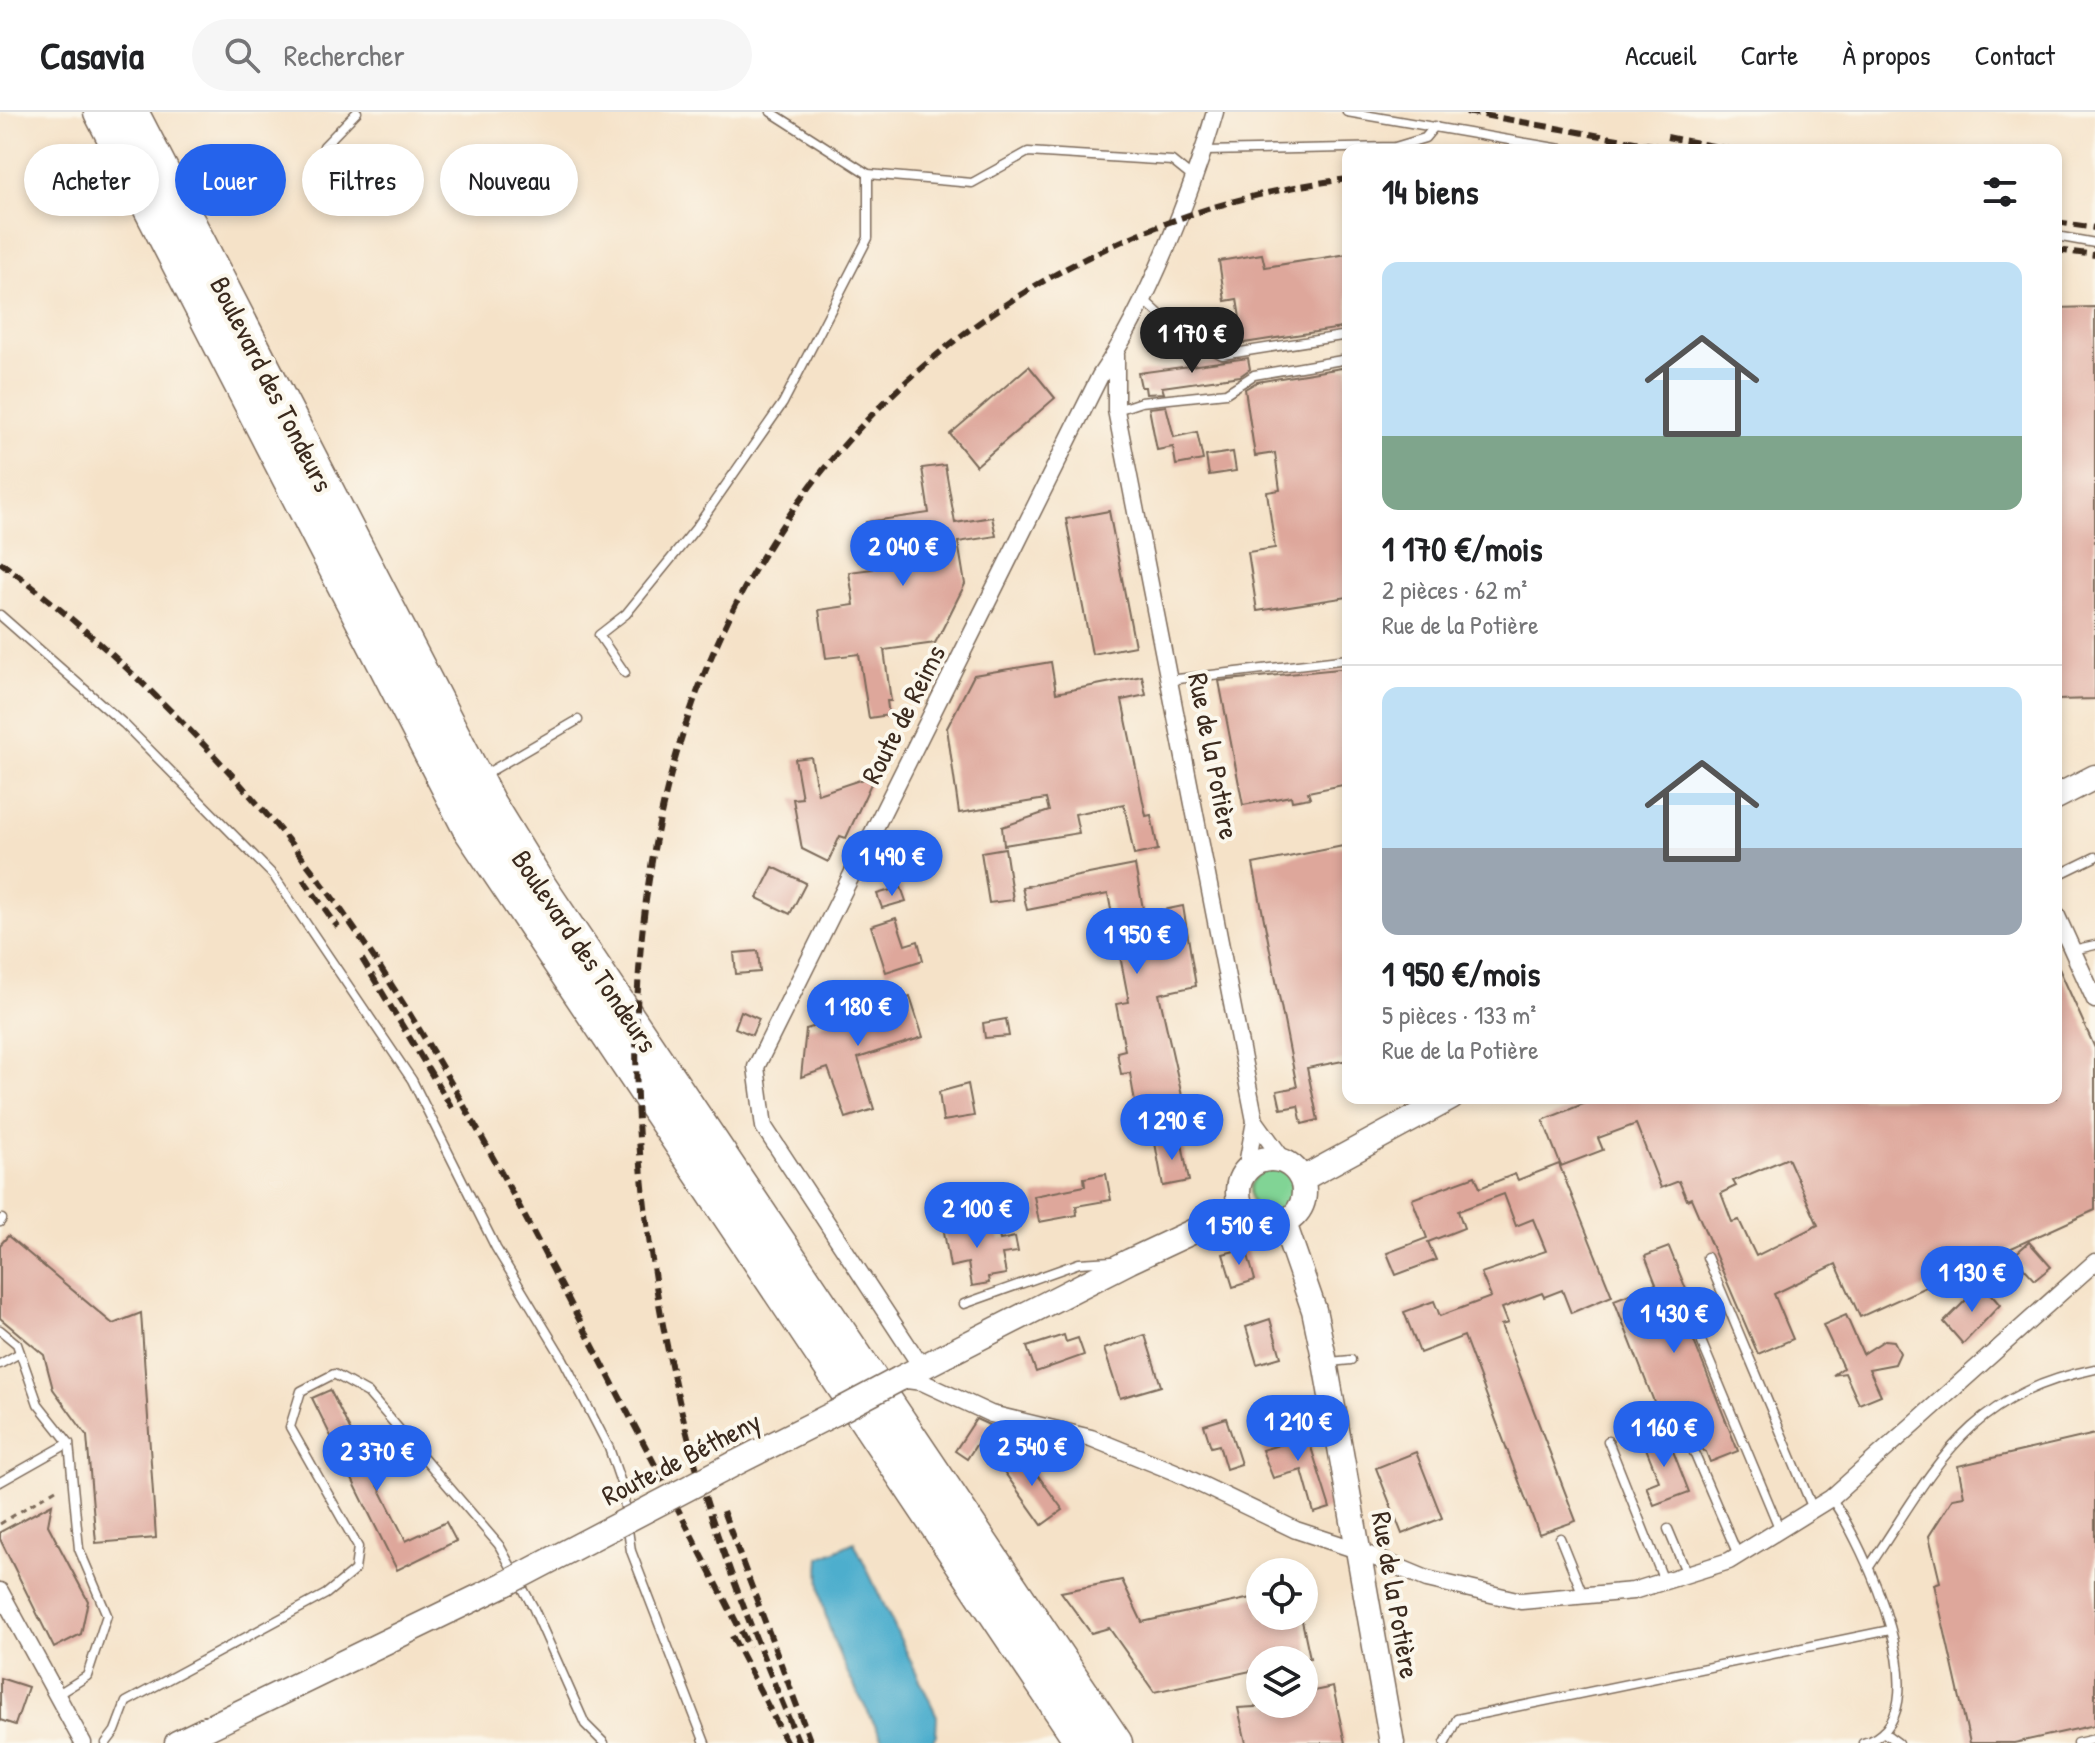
<!DOCTYPE html>
<html lang="fr">
<head>
<meta charset="utf-8">
<style>
  :root { --surface:#fff; --page:#f6f6f6; --text:#202124; --muted:#757577; --line:#e0e0e0; --accent:#2563eb }
  body { margin:0; font-family:"Patrick Hand",sans-serif; background:var(--page); color:var(--text); height:100vh; display:flex; flex-direction:column; font-size:30px; white-space:nowrap }
  * { box-sizing:border-box; margin:0 }
  p { font-size:26px; color:var(--muted) }
  .icon { flex:none; width:44px; height:44px; fill:none; stroke:currentColor; stroke-width:2; stroke-linecap:round; stroke-linejoin:round }
  .map { position:relative; flex:1; overflow:hidden }
  .details { position:absolute; left:1342px; top:32px; width:720px; height:960px; display:flex; flex-direction:column; background:var(--surface); border-radius:16px; box-shadow:0 4px 12px #0003 }
  .details>* { flex:none }
  .top-card { position:absolute; left:24px; top:32px; width:760px; height:72px; display:flex; gap:16px }
  .buttons { position:absolute; left:1246px; top:1446px; display:grid; gap:16px }
  .buttons a { display:grid; place-items:center; width:72px; height:72px; border-radius:50%; background:var(--surface); box-shadow:0 4px 12px #0003; font-size:40px }
  .price { position:absolute; translate:-50% -68px; padding:0 18px; border-radius:28px; background:var(--accent); color:#fff; font-size:26px; line-height:52px; filter:drop-shadow(0 2px 4px #0008) }
  .price::after { content:''; position:absolute; left:50%; top:48px; width:24px; height:18px; margin-left:-12px; background:inherit; clip-path:polygon(0 0,100% 0,50% 100%) }
  .price.active { background:#222; color:#fff }
  ul { padding:0; list-style:none }
  li { display:grid; align-content:center; gap:16px; height:424px; padding:0 40px }
  li+li { border-top:2px solid var(--line) }
  li span { display:grid; place-items:center; height:248px; border-radius:16px; color:#555 }
  li>.icon { margin-inline-start:auto }
  span .icon { width:144px; height:144px; fill:#fffc; stroke-width:1 }
  li b { font-size:34px }
  h2 { display:flex; justify-content:space-between; align-items:center; height:96px; padding:0 40px; font-size:34px }
  .chip { padding:0 28px; border-radius:36px; background:var(--surface); box-shadow:0 4px 12px #0003; font-size:28px; line-height:72px }
  .chip.active { background:var(--accent); color:#fff }
  header { display:flex; align-items:center; gap:48px; box-sizing:border-box; height:112px; padding:0 40px; background:var(--surface); border-bottom:2px solid var(--line) }
  header strong { font-size:38px }
  nav { display:flex; gap:44px; margin-inline-start:auto; font-size:28px }
  .search { width:560px; height:72px; background:var(--page); display:flex; align-items:center; gap:20px; box-sizing:border-box; padding:0 28px; border-radius:44px; color:var(--muted); font-size:30px }
  .map>svg:first-child { display:block }
  .green { fill:#81d495; stroke:#5e7f5a; stroke-width:2 }
  .water { fill:#4eaecd; stroke:#446c76; stroke-width:2 }
  .building { fill:#dea79b; fill-rule:evenodd }
  .lines { fill:none; stroke-linecap:round; stroke-linejoin:round }
  .lane-casing { stroke:#7c6a5a; stroke-width:11 }
  .street-casing { stroke:#7c6a5a; stroke-width:19 }
  .secondary-casing { stroke:#7c6a5a; stroke-width:27 }
  .highway-casing { stroke:#7c6a5a; stroke-width:35 }
  .path { stroke:#7c6a5a; stroke-width:3; stroke-dasharray:6 6; stroke-linecap:butt }
  .lane { stroke:#fff; stroke-width:8 }
  .street { stroke:#fff; stroke-width:16 }
  .secondary { stroke:#fff; stroke-width:24 }
  .highway { stroke:#fff; stroke-width:32 }
  .rail { stroke:#3b2a1e; stroke-width:6; stroke-dasharray:12 6; stroke-linecap:butt }
  .secondary-bridge-casing { stroke:#7c6a5a; stroke-width:27; stroke-linecap:butt }
  .secondary-bridge { stroke:#fff; stroke-width:24 }
  .labels { text-anchor:middle; dominant-baseline:central; stroke-width:8; stroke-linejoin:round; paint-order:stroke }
  .street-label { font-size:28px; fill:#3b2a1e; stroke:#fbf7ec }
</style>
</head>
<body>
<header>
<strong>Casavia</strong>
<div class="search"><svg class="icon" aria-label="search" viewBox="0 0 24 24"><circle cx="10" cy="10" r="6"/><path d="M15 15l6 6"/></svg>Rechercher</div>
<nav><a>Accueil</a><a>Carte</a><a>À propos</a><a>Contact</a></nav>
</header>
<div class="map">
<svg width="2095" height="1631" viewBox="0 0 2095 1631">
  <rect width="100%" height="100%" fill="#fbf7ec"/>
  <filter id="ink" filterUnits="userSpaceOnUse"><feTurbulence type="fractalNoise" baseFrequency=".0125" numOctaves="2"/><feDisplacementMap in="SourceGraphic" scale="16" xChannelSelector="R" yChannelSelector="G"/><feConvolveMatrix kernelMatrix="1 2 1 2 8 2 1 2 1" color-interpolation-filters="sRGB"/></filter>
  <filter id="wash" filterUnits="userSpaceOnUse"><feTurbulence type="fractalNoise" baseFrequency=".006" numOctaves="4" result="noise"/><feDisplacementMap in="SourceGraphic" scale="32" xChannelSelector="R" yChannelSelector="G"/><feGaussianBlur stdDeviation="1.8" result="paint"/><feColorMatrix in="noise" values="0 0 0 0 0 0 0 0 0 0 0 0 0 0 0 0 0 1.4 0 .05"/><feComposite in="paint" operator="in"/></filter>
  <g filter="url(#wash)">
    <rect width="100%" height="100%" fill="#f5e2c8"/>
    <circle class="green" cx="1273" cy="1080" r="23"/>
    <path class="water" d="M854,1430L937,1604L936,1623L931,1631H885C856,1579 813,1507 820,1446Z"/>
    <g id="blocks">
      <g class="building">
        <path d="M1262,142L1265,155L1348,142V215L1244,231L1237,187L1225,189L1219,149Z"/>
        <path d="M2095,195V587L2056,588V196Z"/>
        <path d="M1248,246L1250,257L1240,264L1162,275L1164,281L1146,282L1145,275H1141L1138,261Z"/>
        <path d="M1029,254L1055,286L976,354L950,322Z"/>
        <path d="M1348,255V485L1257,499L1248,440L1275,436L1267,380L1280,378L1275,341L1255,344L1245,277L1257,270Z"/>
        <path d="M1166,294L1174,325L1197,320L1203,348L1176,353L1173,335L1157,338L1149,296Z"/>
        <path d="M1233,340L1236,359L1209,363L1206,344Z"/>
        <path d="M945,353L955,411L992,405L996,424L958,430L965,472L941,520L935,531L884,538L891,589H887L889,603L869,606L859,542L826,546L819,498L854,493L849,460L873,457L866,410L929,401L922,356Z"/>
        <path d="M1109,399L1135,534L1092,542L1066,407Z"/>
        <path d="M1051,550L1056,581L1142,564L1146,583L1122,588L1146,704L1151,703L1158,738L1134,743L1124,692L1075,702L1079,721L1004,733L1002,715L1049,699L1046,687L959,701L947,616L974,563Z"/>
        <path d="M1348,556V672L1308,680L1310,686L1292,689L1291,684L1243,693L1219,569Z"/>
        <path d="M811,645L818,682L875,663L846,726L840,724L828,750L802,737L793,687L802,686L795,647Z"/>
        <path d="M1348,733V948L1307,956L1318,1008L1302,1012L1298,994L1281,997L1277,979L1297,975L1253,752Z"/>
        <path d="M1005,736L1013,788L989,791L981,740Z"/>
        <path d="M1135,753L1144,802L1183,794L1196,874L1159,882L1184,993L1137,1002L1130,961L1121,962L1117,940L1125,938L1116,892L1129,890L1108,782L1027,798L1022,775Z"/>
        <path d="M773,755L806,771L790,802L757,786Z"/>
        <path d="M901,775L906,789L882,796L877,782Z"/>
        <path d="M896,806L905,833L918,829L923,848L886,860L871,814Z"/>
        <path d="M758,839L760,860L736,862L734,841Z"/>
        <path d="M2056,850L2095,936V1098L1860,1205L1836,1152L1774,1182L1793,1227L1758,1242L1691,1086L1687,1088L1679,1069L1661,1076L1636,1012L1598,1026L1603,1038L1561,1054L1543,1008L1598,986H2056ZM1788,1046L1818,1113L1756,1144L1739,1108L1732,1110L1721,1081L1736,1074L1733,1069Z"/>
        <path d="M910,885L923,925L858,946L874,997L846,1006L828,956L801,965L806,917Z"/>
        <path d="M741,899L759,907L752,923L735,916Z"/>
        <path d="M1006,907L1009,924L985,926L983,911Z"/>
        <path d="M968,972L974,1004L943,1009L939,980Z"/>
        <path d="M1181,1026L1189,1069L1163,1074L1155,1031Z"/>
        <path d="M1559,1052L1612,1184L1571,1201L1562,1178L1544,1185L1542,1181L1502,1196L1508,1211L1501,1213L1576,1409L1539,1422L1464,1224L1420,1241L1404,1200L1434,1189L1440,1204L1491,1185L1481,1161L1546,1139L1533,1107L1516,1114L1504,1082L1458,1099L1464,1116L1428,1130L1436,1148L1396,1163L1387,1141L1427,1126L1412,1087L1475,1064L1480,1076L1515,1062L1518,1068Z"/>
        <path d="M1106,1062L1111,1088L1076,1094L1077,1103L1039,1110L1034,1084L1085,1074L1084,1066Z"/>
        <path d="M960,1107L963,1121L997,1114L1000,1128L1015,1125L1018,1140L1002,1142L1006,1162L988,1165L989,1171L972,1174L968,1151L950,1155L942,1108Z"/>
        <path d="M8,1124L113,1212L141,1201L156,1426L96,1431L87,1324L53,1277L44,1243L0,1206V1133Z"/>
        <path d="M2029,1130L2051,1155L2035,1168L2013,1144Z"/>
        <path d="M1669,1135L1700,1212L1689,1217L1738,1339L1710,1350L1706,1340L1699,1336L1702,1330L1692,1304L1664,1315L1614,1188L1656,1172L1645,1144Z"/>
        <path d="M1246,1136L1255,1168L1233,1175L1223,1142Z"/>
        <path d="M1982,1172L2000,1193L1963,1232L1944,1210Z"/>
        <path d="M1846,1203L1863,1242L1885,1228L1894,1229L1900,1241L1895,1252L1869,1257L1881,1283L1859,1292L1845,1261L1833,1263L1843,1256L1823,1213Z"/>
        <path d="M1270,1207L1281,1245L1257,1252L1246,1215Z"/>
        <path d="M1064,1223L1066,1230L1078,1226L1084,1243L1036,1260L1027,1235Z"/>
        <path d="M1145,1223L1161,1274L1120,1286L1104,1237Z"/>
        <path d="M330,1278L406,1429L446,1410L456,1429L397,1458L312,1286Z"/>
        <path d="M1301,1303L1330,1396L1314,1401L1302,1358L1273,1366L1262,1338L1293,1329L1286,1308Z"/>
        <path d="M1226,1306L1241,1352L1226,1357L1219,1333L1211,1335L1204,1313Z"/>
        <path d="M976,1307L989,1313L967,1347L955,1339Z"/>
        <path d="M1664,1316L1689,1380L1654,1393L1646,1374L1659,1369L1642,1326Z"/>
        <path d="M2095,1322V1613L2014,1631H1970L1934,1472L1940,1470L1929,1424L1953,1386L1964,1384L1958,1354Z"/>
        <path d="M1021,1340L1063,1398L1042,1413L1000,1354Z"/>
        <path d="M1416,1340L1442,1406L1402,1422L1376,1356Z"/>
        <path d="M52,1392L48,1413L88,1489L81,1522L54,1536L0,1427V1420Z"/>
        <path d="M1122,1468L1142,1510L1260,1484V1504H1301L1310,1546L1260,1548V1557L1154,1580L1109,1516L1091,1521L1061,1480Z"/>
        <path d="M0,1566L28,1575L15,1613L0,1608Z"/>
        <path d="M1333,1575L1345,1631H1246L1238,1596L1304,1592V1581Z"/>
      </g>
    </g>
  </g>
  <g filter="url(#ink)">
    <use href="#blocks" fill-opacity="0" stroke="#7c6a5a" stroke-width="2"/>
    <g class="lines">
      <g class="lane-casing">
        <g id="lane">
          <path d="M771,0L868,62L972,71L1028,40L1172,49L1193,66"/>
          <path d="M1347,0L1567,38"/>
          <path d="M324,34L357,0"/>
          <path d="M1204,39L1395,35L1425,26L1435,14"/>
          <path d="M2056,124L2095,131"/>
          <path d="M1142,186L1180,221L1222,243L1348,223"/>
          <path d="M1117,298L1141,290L1226,281L1254,263L1348,247"/>
          <path d="M0,503L124,612L274,764L412,968L496,1136L563,1247L609,1336L622,1374L631,1439L705,1631"/>
          <path d="M625,561L599,523L626,502L696,416L783,291L868,126V62"/>
          <path d="M1169,568L1348,547"/>
          <path d="M484,663L578,608"/>
          <path d="M2056,764L2095,745"/>
          <path d="M2073,838L2095,833"/>
          <path d="M0,1110L2,1107"/>
          <path d="M1707,1145L1813,1397"/>
          <path d="M964,1192L1079,1151L1112,1149"/>
          <path d="M0,1218L17,1232L38,1292L69,1331L79,1437L107,1503L87,1564L55,1584"/>
          <path d="M1702,1231L1780,1418"/>
          <path d="M1330,1250L1351,1248"/>
          <path d="M0,1252L20,1241"/>
          <path d="M1608,1329L1664,1469"/>
          <path d="M1689,1329L1738,1443"/>
          <path d="M0,1370L69,1331"/>
          <path d="M1831,1386C1862,1430 1948,1607 1863,1631"/>
          <path d="M1668,1417L1687,1462"/>
          <path d="M1560,1426L1583,1483"/>
          <path d="M1869,1455C1937,1354 1964,1284 2095,1257"/>
          <path d="M1883,1620L1898,1631"/>
          <path d="M106,1631L115,1619L126,1590L326,1482L355,1458L358,1435L290,1315L301,1279L334,1262L368,1281L499,1433L533,1495L585,1612L604,1631"/>
          <path d="M1445,1631L1457,1607L1890,1518"/>
          <path d="M2077,1631L2095,1627"/>
        </g>
      </g>
      <g class="street-casing">
        <g id="street">
          <path d="M1116,243V298L1255,1009L1284,1049"/>
          <path d="M2056,802L2095,888"/>
          <path d="M1246,1058L1255,1009"/>
          <path d="M921,1254L764,1015L756,955L1100,264C1146,197 1193,78 1215,0"/>
          <path d="M899,1267L922,1270L991,1302L1091,1326L1175,1360L1296,1418L1357,1438L1427,1467L1521,1489L1633,1479L1729,1449L1831,1386L2095,1150"/>
          <path d="M0,1479L83,1631"/>
        </g>
      </g>
      <g class="secondary-casing">
        <g id="secondary">
          <path d="M2056,685L2095,665"/>
          <circle cx="1271" cy="1080" r="33"/>
          <path d="M1302,1067L1451,986"/>
          <path d="M1284,1111L1314,1198L1325,1250L1392,1631"/>
          <path d="M899,1267L1130,1149L1211,1111L1247,1102"/>
          <path d="M734,1352L835,1301"/>
          <path d="M177,1631L507,1471"/>
        </g>
      </g>
      <g class="highway-casing">
        <g id="highway">
          <path d="M100,0L468,715L1082,1631"/>
          <path d="M132,0L490,693L538,771L1116,1631"/>
        </g>
      </g>
      <path class="path" d="M0,1412L59,1375"/>
      <use href="#lane" class="lane"/>
      <use href="#street" class="street"/>
      <use href="#secondary" class="secondary"/>
      <use href="#highway" class="highway"/>
      <g class="rail">
        <path d="M1466,0L1680,38"/>
        <path d="M1667,25L1733,38"/>
        <path d="M2056,110L2095,116"/>
        <path d="M2056,138L2095,143"/>
        <path d="M0,450C115,535 245,666 329,781C419,905 490,1038 561,1173C624,1293 687,1414 749,1535"/>
        <path d="M303,767L338,815"/>
        <path d="M362,847L455,1001"/>
        <path d="M723,1399L811,1631"/>
        <path d="M732,1524L787,1631"/>
        <path d="M799,1631C756,1528 713,1425 686,1317C593,950 611,538 908,268C1029,158 1186,86 1348,67"/>
      </g>
      <g class="secondary-bridge-casing">
        <g id="secondary-bridge">
          <path d="M835,1301L899,1267"/>
          <path d="M507,1471L734,1352"/>
        </g>
      </g>
      <use href="#secondary-bridge" class="secondary-bridge"/>
    </g>
  </g>
  <g class="labels">
    <g class="street-label">
      <text transform="translate(272 272) rotate(63)">Boulevard des Tondeurs</text>
      <text transform="translate(903 602) rotate(-63)">Route de Reims</text>
      <text transform="translate(1214 644) rotate(79)">Rue de la Potière</text>
      <text transform="translate(585 839) rotate(56)">Boulevard des Tondeurs</text>
      <text transform="translate(681 1346) rotate(-27)">Route de Bétheny</text>
      <text transform="translate(1396 1483) rotate(80)">Rue de la Potière</text>
    </g>
  </g>
</svg>
<div class="buttons">
<a><svg class="icon" aria-label="locate" viewBox="0 0 24 24"><circle cx="12" cy="12" r="6"/><path d="M12 2v4M12 18v4M2 12h4M18 12h4"/></svg></a>
<a><svg class="icon" aria-label="layers" viewBox="0 0 24 24"><path d="M12 4l9 5-9 5-9-5zM3 14l9 5 9-5"/></svg></a>
</div>
<b class="price active" style="left:1192px;top:263px">1 170 €</b>
<b class="price" style="left:903px;top:476px">2 040 €</b>
<b class="price" style="left:892px;top:786px">1 490 €</b>
<b class="price" style="left:1137px;top:864px">1 950 €</b>
<b class="price" style="left:858px;top:936px">1 180 €</b>
<b class="price" style="left:1172px;top:1050px">1 290 €</b>
<b class="price" style="left:977px;top:1138px">2 100 €</b>
<b class="price" style="left:1239px;top:1155px">1 510 €</b>
<b class="price" style="left:1972px;top:1202px">1 130 €</b>
<b class="price" style="left:1674px;top:1243px">1 430 €</b>
<b class="price" style="left:1298px;top:1351px">1 210 €</b>
<b class="price" style="left:1664px;top:1357px">1 160 €</b>
<b class="price" style="left:1032px;top:1376px">2 540 €</b>
<b class="price" style="left:377px;top:1381px">2 370 €</b>
<div class="top-card">
<a class="chip">Acheter</a>
<a class="chip active">Louer</a>
<a class="chip">Filtres</a>
<a class="chip">Nouveau</a>
</div>
<section class="details">
<h2>14 biens<svg class="icon" aria-label="filters" viewBox="0 0 24 24"><path d="M4 7h16M4 17h16"/><circle cx="9" cy="7" r="2"/><circle cx="15" cy="17" r="2"/></svg></h2>
<ul>
<li><span style="background:linear-gradient(#bfe0f5 70%,#7fa58c 0)"><svg class="icon" aria-label="home" viewBox="0 0 24 24"><path d="M3 11l9-7 9 7M6 9v11h12V9"/></svg></span><div><b>1 170 €/mois</b><p>2 pièces · 62 m²</p><p>Rue de la Potière</p></div></li>
<li><span style="background:linear-gradient(#bfe0f5 65%,#9aa5b1 0)"><svg class="icon" aria-label="home" viewBox="0 0 24 24"><path d="M3 11l9-7 9 7M6 9v11h12V9"/></svg></span><div><b>1 950 €/mois</b><p>5 pièces · 133 m²</p><p>Rue de la Potière</p></div></li>
</ul>
</section>
</div>
</body>
</html>
